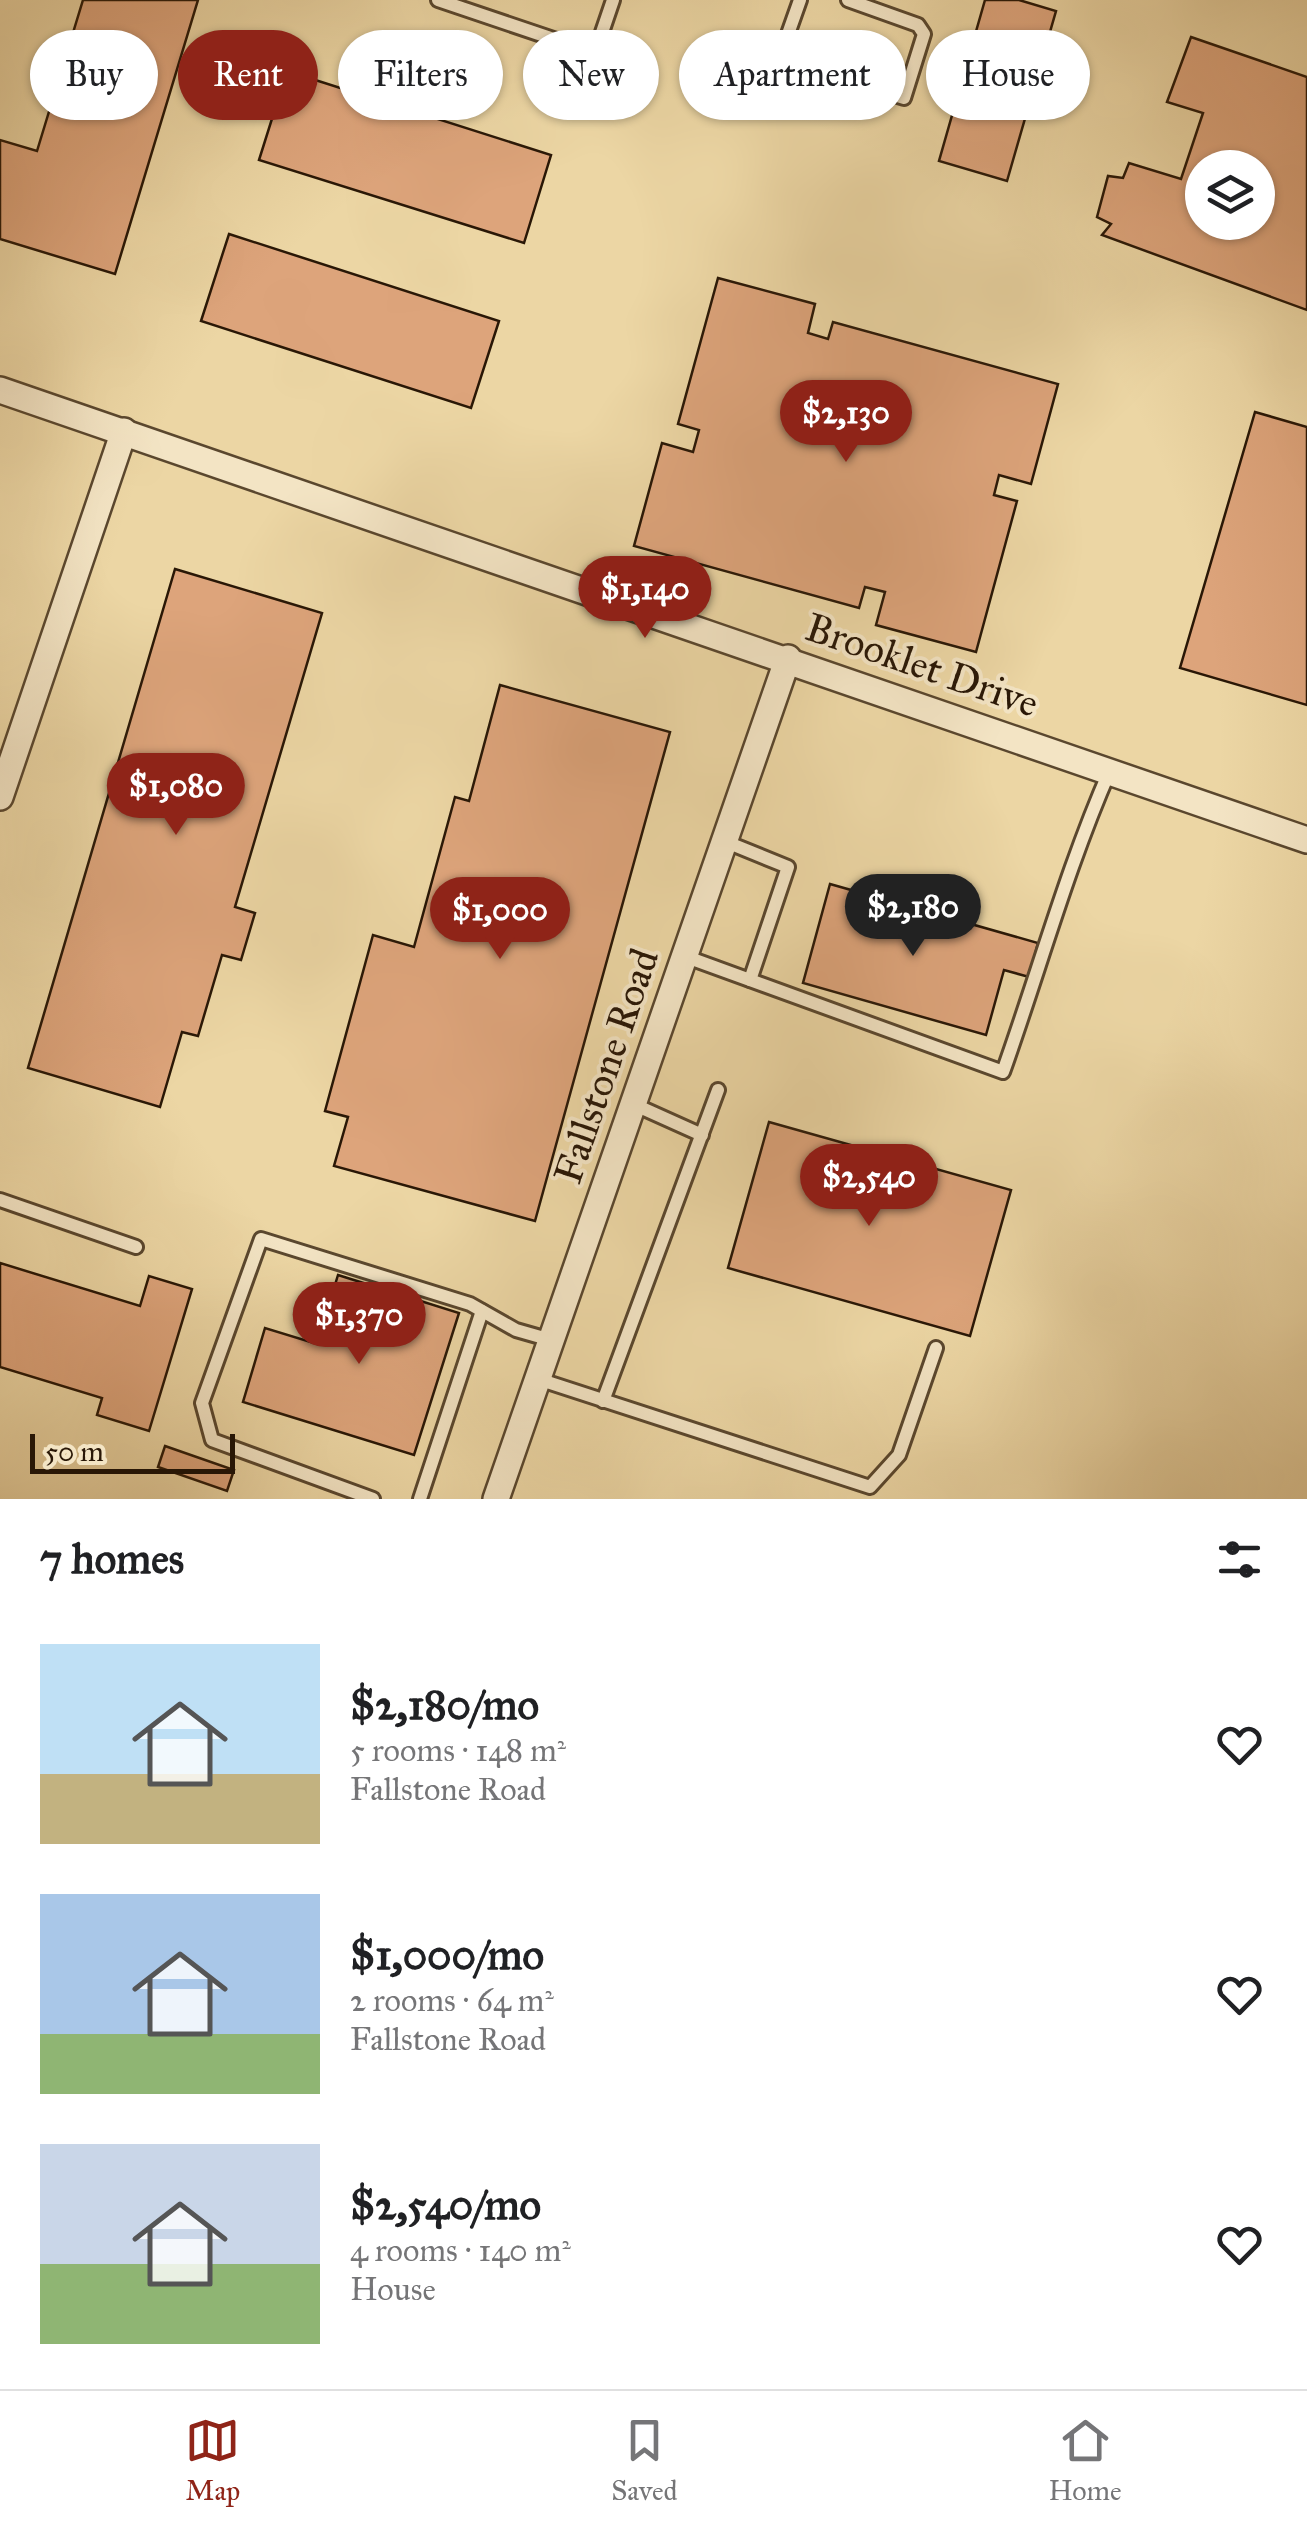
<!DOCTYPE html>
<html lang="en">
<head>
<meta charset="utf-8">
<style>
  :root { --surface:#fff; --page:#f2f2f2; --text:#202124; --muted:#757577; --line:#e0e0e0; --accent:#8f2418 }
  body { margin:0; font-family:"IM FELL Great Primer",serif; background:var(--page); color:var(--text); height:100vh; display:flex; flex-direction:column; font-size:38px; white-space:nowrap }
  * { box-sizing:border-box; margin:0 }
  p { font-size:32px; color:var(--muted) }
  .icon { flex:none; width:55px; height:55px; fill:none; stroke:currentColor; stroke-width:2; stroke-linecap:round; stroke-linejoin:round }
  .map { position:relative; height:1499px; overflow:hidden }
  .panel { display:flex; flex-direction:column; background:var(--surface); flex:1 }
  .panel>* { flex:none }
  .guide { position:absolute; left:30px; top:30px; width:1248px; height:90px; display:flex; gap:20px }
  .buttons { position:absolute; left:1185px; top:150px; display:grid; gap:20px }
  .buttons a { display:grid; place-items:center; width:90px; height:90px; border-radius:50%; background:var(--surface); box-shadow:0 2px 8px #0004; font-size:50px }
  .scale { position:absolute; left:30px; bottom:25px; width:205px; box-sizing:border-box; padding-left:10px; border:5px solid #291706; border-top:0; font-size:28px; line-height:35px; white-space:nowrap; color:#291706; -webkit-text-stroke:8px #f3e4c4; paint-order:stroke }
  .price { position:absolute; translate:-50% -85px; padding:0 22px; border-radius:35px; background:var(--accent); color:#fff; font-size:32px; line-height:65px; filter:drop-shadow(0 2px 5px #0008) }
  .price::after { content:''; position:absolute; left:50%; top:60px; width:30px; height:22px; margin-left:-15px; background:inherit; clip-path:polygon(0 0,100% 0,50% 100%) }
  .price.current { background:#222; color:#fff }
  ul { padding:0; list-style:none }
  li { display:flex; align-items:center; gap:30px; height:250px; padding:0 40px }
  li span { display:grid; place-items:center; flex:none; width:280px; height:200px; border-radius:0px; color:#555 }
  li>.icon { margin-inline-start:auto }
  span .icon { width:120px; height:120px; fill:#fffc; stroke-width:1 }
  li b { font-size:42px }
  h2 { display:flex; justify-content:space-between; align-items:center; height:120px; padding:0 40px; font-size:42px }
  .pill { padding:0 35px; border-radius:45px; background:var(--surface); box-shadow:0 2px 8px #0004; font-size:35px; line-height:90px }
  .pill.current { background:var(--accent); color:#fff }
  .tabs { display:flex; justify-content:space-around; align-items:center; height:140px; border-top:2px solid var(--line); background:var(--surface); font-size:28px; color:var(--muted) }
  .tabs a { display:grid; justify-items:center; gap:5px }
  .tabs .current { color:var(--accent) }
  .map>svg:first-child { display:block }
  .building { fill:#dda47b; stroke:#291706; stroke-width:2.5; fill-rule:evenodd }
  .lines { fill:none; stroke-linecap:round; stroke-linejoin:round }
  .lane-casing { stroke:#5a472e; stroke-width:18 }
  .street-casing { stroke:#5a472e; stroke-width:30 }
  .lane { stroke:#f3e4c4; stroke-width:12 }
  .street { stroke:#f3e4c4; stroke-width:25 }
  .labels { text-anchor:middle; dominant-baseline:central; stroke-width:8; stroke-linejoin:round; paint-order:stroke }
  .street-label { font-size:40px; fill:#291706; stroke:#f3e4c4 }
</style>
</head>
<body>
<div class="map">
<svg width="1307" height="1499" viewBox="0 0 1307 1499">
  <rect width="100%" height="100%" fill="#ecd6a4"/>
  <filter id="stains"><feTurbulence type="fractalNoise" baseFrequency=".002" numOctaves="4"/><feColorMatrix values="0 0 0 0 .2 0 0 0 0 .09 0 0 0 0 .02 0 0 0 .5 -.17"/></filter>
  <radialGradient id="worn" r=".72"><stop offset=".6" stop-color="#630" stop-opacity="0"/><stop offset="1" stop-color="#630" stop-opacity=".3"/></radialGradient>
  <g class="building">
    <path d="M83,0H198L115,274L0,239V140L37,151Z"/>
    <path d="M985,0H1019L1056,11L1007,181L939,161Z"/>
    <path d="M1191,37L1307,77V310L1102,235L1111,224L1097,217L1108,176L1123,178L1129,163L1181,179L1203,113L1167,102ZM1202,168H1258V222H1202Z"/>
    <path d="M287,71L551,155L524,243L259,160Z"/>
    <path d="M229,234L499,321L471,408L201,321Z"/>
    <path d="M718,278L815,304L808,333L828,339L833,322L1058,384L1031,484L999,475L994,495L1017,501L976,652L876,625L885,592L865,587L859,608L634,546L662,443L693,452L699,430L678,424Z"/>
    <path d="M1255,412L1307,427V705L1180,668Z"/>
    <path d="M175,569L322,613L235,907L255,913L241,960L222,955L198,1036L182,1032L160,1107L28,1068Z"/>
    <path d="M500,685L670,732L535,1221L334,1166L348,1117L325,1111L373,935L414,947L455,797L469,801Z"/>
    <path d="M830,884L1038,943L1029,977L1004,970L986,1035L803,983Z"/>
    <path d="M769,1122L1011,1190L970,1336L728,1268Z"/>
    <path d="M0,1263L140,1306L149,1276L192,1289L149,1431L97,1415L102,1398L0,1367Z"/>
    <path d="M338,1275L459,1313L414,1455L243,1402L265,1328L317,1344Z"/>
    <path d="M165,1446L234,1470L227,1491L158,1467Z"/>
  </g>
  <g class="lines">
    <g class="lane-casing">
      <g id="lane">
        <path d="M438,0L595,53L613,0"/>
        <path d="M800,0L782,51L785,62L904,98L924,34L918,25L848,0"/>
        <path d="M724,841L788,867L750,980"/>
        <path d="M684,956L1003,1072C1039,971 1067,868 1110,770"/>
        <path d="M633,1104L702,1135"/>
        <path d="M0,1200L136,1247"/>
        <path d="M538,1379L870,1487L899,1455L936,1348"/>
        <path d="M603,1401L718,1090"/>
        <path d="M373,1499L212,1440L202,1403L261,1239L470,1304L516,1330L551,1340"/>
        <path d="M420,1499L482,1311"/>
      </g>
    </g>
    <g class="street-casing">
      <g id="street">
        <path d="M0,390L1307,840"/>
        <path d="M0,797L124,431"/>
        <path d="M496,1499L788,658"/>
      </g>
    </g>
    <use href="#lane" class="lane"/>
    <use href="#street" class="street"/>
  </g>
  <g class="labels">
    <g class="street-label">
      <text transform="translate(922 665) rotate(19)">Brooklet Drive</text>
      <text transform="translate(606 1066) rotate(-71)">Fallstone Road</text>
    </g>
  </g>
  <rect width="100%" height="100%" filter="url(#stains)"/>
  <rect width="100%" height="100%" fill="url(#worn)"/>
</svg>
<div class="buttons">
<a><svg class="icon" aria-label="layers" viewBox="0 0 24 24"><path d="M12 4l9 5-9 5-9-5zM3 14l9 5 9-5"/></svg></a>
</div>
<div class="scale">50 m</div>
<b class="price" style="left:846px;top:465px">$2,130</b>
<b class="price" style="left:645px;top:641px">$1,140</b>
<b class="price" style="left:176px;top:838px">$1,080</b>
<b class="price current" style="left:913px;top:959px">$2,180</b>
<b class="price" style="left:500px;top:962px">$1,000</b>
<b class="price" style="left:869px;top:1229px">$2,540</b>
<b class="price" style="left:359px;top:1367px">$1,370</b>
<div class="guide">
<a class="pill">Buy</a>
<a class="pill current">Rent</a>
<a class="pill">Filters</a>
<a class="pill">New</a>
<a class="pill">Apartment</a>
<a class="pill">House</a>
</div>
</div>
<section class="panel">
<h2>7 homes<svg class="icon" aria-label="filters" viewBox="0 0 24 24"><path d="M4 7h16M4 17h16"/><circle cx="9" cy="7" r="2"/><circle cx="15" cy="17" r="2"/></svg></h2>
<ul>
<li><span style="background:linear-gradient(#bfe0f5 65%,#c2b280 0)"><svg class="icon" aria-label="home" viewBox="0 0 24 24"><path d="M3 11l9-7 9 7M6 9v11h12V9"/></svg></span><div><b>$2,180/mo</b><p>5 rooms · 148 m²</p><p>Fallstone Road</p></div><svg class="icon" aria-label="heart" viewBox="0 0 24 24"><path d="M12 20l-8-8c-3-5 5-10 8-4 3-6 11-1 8 4z"/></svg></li>
<li><span style="background:linear-gradient(#a9c7e8 70%,#8fb573 0)"><svg class="icon" aria-label="home" viewBox="0 0 24 24"><path d="M3 11l9-7 9 7M6 9v11h12V9"/></svg></span><div><b>$1,000/mo</b><p>2 rooms · 64 m²</p><p>Fallstone Road</p></div><svg class="icon" aria-label="heart" viewBox="0 0 24 24"><path d="M12 20l-8-8c-3-5 5-10 8-4 3-6 11-1 8 4z"/></svg></li>
<li><span style="background:linear-gradient(#c9d6e8 60%,#8fb573 0)"><svg class="icon" aria-label="home" viewBox="0 0 24 24"><path d="M3 11l9-7 9 7M6 9v11h12V9"/></svg></span><div><b>$2,540/mo</b><p>4 rooms · 140 m²</p><p>House</p></div><svg class="icon" aria-label="heart" viewBox="0 0 24 24"><path d="M12 20l-8-8c-3-5 5-10 8-4 3-6 11-1 8 4z"/></svg></li>
</ul>
</section>
<nav class="tabs">
<a class="current"><svg class="icon" aria-label="map" viewBox="0 0 24 24"><path d="M3 6l6-2 6 2 6-2v14l-6 2-6-2-6 2zM9 4v14M15 6v14"/></svg>Map</a>
<a><svg class="icon" aria-label="saved" viewBox="0 0 24 24"><path d="M7 4h10v16l-5-4-5 4z"/></svg>Saved</a>
<a><svg class="icon" aria-label="home" viewBox="0 0 24 24"><path d="M3 11l9-7 9 7M6 9v11h12V9"/></svg>Home</a>
</nav>
</body>
</html>
